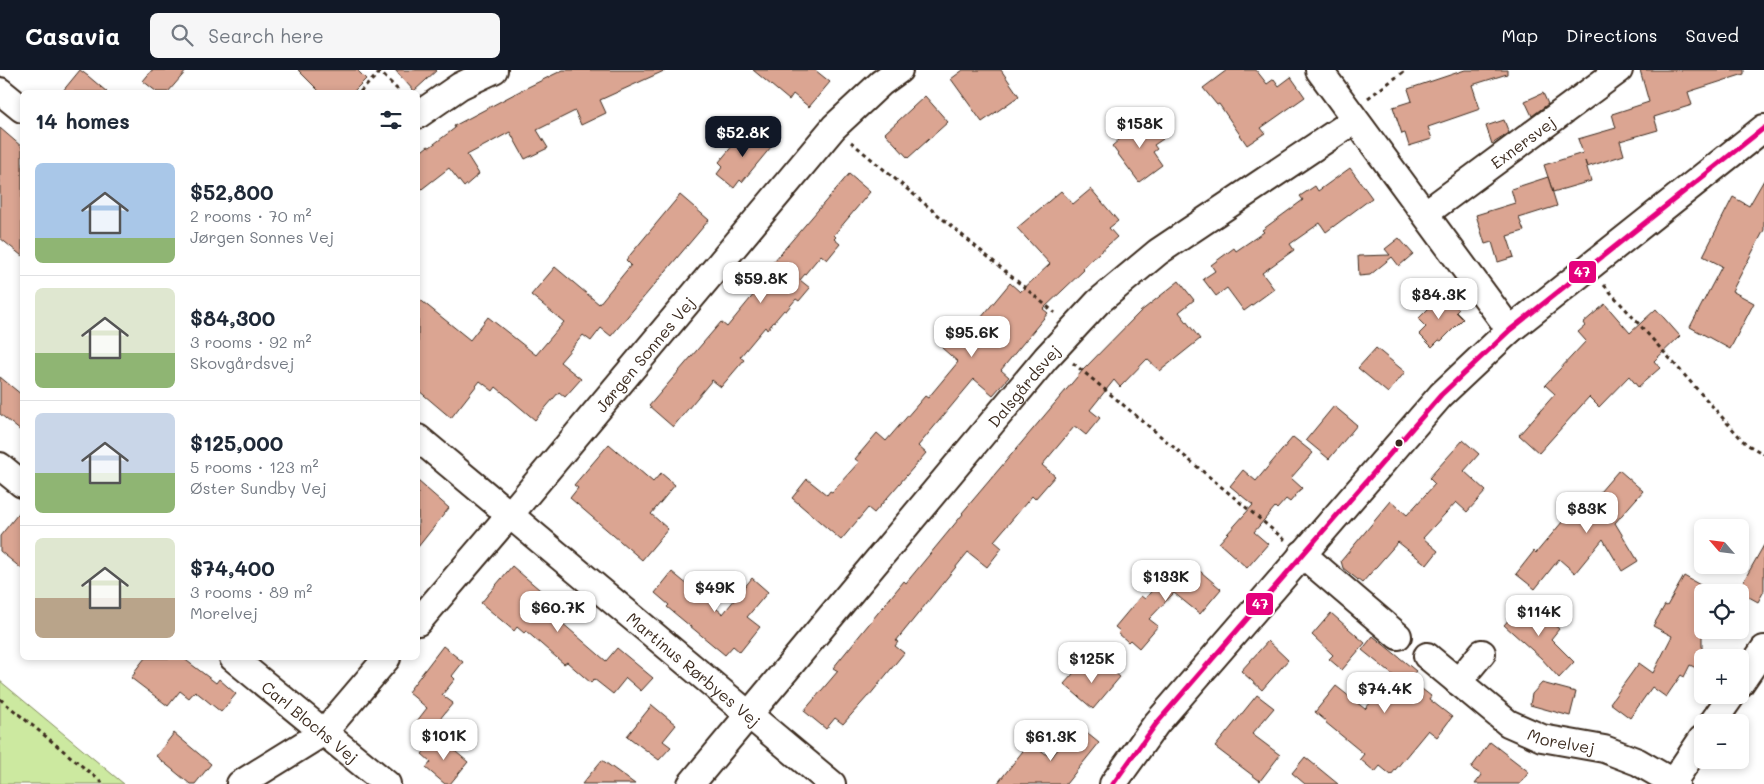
<!DOCTYPE html>
<html lang="en">
<head>
<meta charset="utf-8">
<style>
  :root { --surface:#fff; --page:#f6f6f7; --text:#1f2937; --muted:#747a83; --line:#e0e1e3; --accent:#111827 }
  body { margin:0; font-family:Mali,sans-serif; background:var(--page); color:var(--text); height:100vh; display:flex; flex-direction:column; font-size:19px; white-space:nowrap }
  * { box-sizing:border-box; margin:0 }
  p { font-size:16px; color:var(--muted) }
  .icon { flex:none; width:28px; height:28px; fill:none; stroke:currentColor; stroke-width:2; stroke-linecap:round; stroke-linejoin:round }
  .map { position:relative; flex:1; overflow:hidden }
  .sheet { position:absolute; left:20px; top:20px; width:400px; height:570px; display:flex; flex-direction:column; background:var(--surface); border-radius:8px; box-shadow:0 2px 8px #0003 }
  .sheet>* { flex:none }
  .needle { width:32px; rotate:298deg }
  .tools { position:absolute; left:1694px; top:449px; display:grid; gap:10px }
  .tools a { display:grid; place-items:center; width:55px; height:55px; border-radius:8px; background:var(--surface); box-shadow:0 2px 8px #0003; font-size:25px }
  .price { position:absolute; translate:-50% -42px; padding:0 11px; border-radius:10px; background:#fff; color:#222; font-size:16px; line-height:32px; filter:drop-shadow(0 1px 2px #0008) }
  .price::after { content:''; position:absolute; left:50%; top:30px; width:15px; height:11px; margin-left:-8px; background:inherit; clip-path:polygon(0 0,100% 0,50% 100%) }
  .price.current { background:var(--accent); color:#fff }
  ul { padding:0; list-style:none }
  li { display:flex; align-items:center; gap:15px; height:125px; padding:0 15px }
  li+li { border-top:1px solid var(--line) }
  li span { display:grid; place-items:center; flex:none; width:140px; height:100px; border-radius:8px; color:#555 }
  li>.icon { margin-inline-start:auto }
  span .icon { width:60px; height:60px; fill:#fffc; stroke-width:1 }
  li b { font-size:21px }
  h2 { display:flex; justify-content:space-between; align-items:center; height:60px; padding:0 15px; font-size:21px }
  header { display:flex; align-items:center; gap:30px; box-sizing:border-box; height:70px; padding:0 25px; background:var(--accent); color:#fff }
  header strong { font-size:24px }
  nav { display:flex; gap:28px; margin-inline-start:auto; font-size:18px }
  .search { width:350px; height:45px; background:var(--page); display:flex; align-items:center; gap:12px; box-sizing:border-box; padding:0 18px; border-radius:8px; color:var(--muted); font-size:19px }
  .map>svg:first-child { display:block }
  .green { fill:#cce9a0; stroke:#848a5f }
  .building { fill:#dba592; stroke:#3b2a1e }
  .lines { fill:none; stroke-linecap:round; stroke-linejoin:round }
  .minor-casing { stroke:#3b2a1e; stroke-width:30 }
  .path { stroke:#3b2a1e; stroke-width:3; stroke-dasharray:4 4; stroke-linecap:butt }
  .minor { stroke:#fff; stroke-width:26 }
  .bus-1-casing { stroke:#fff; stroke-width:9 }
  .bus-1 { stroke:#e5007d; stroke-width:5 }
  .bus-dot { fill:#3b2a1e; stroke:#fff; stroke-width:2 }
  .labels { text-anchor:middle; dominant-baseline:central; stroke-width:4; stroke-linejoin:round; paint-order:stroke }
  .street-label { font-size:16px; fill:#3b2a1e; stroke:#fff }
  .line-badge { stroke:#fff; stroke-width:2 }
  .badge-label { font-size:14px; text-anchor:middle; font-weight:bold; fill:#fff }
</style>
</head>
<body>
<header>
<strong>Casavia</strong>
<div class="search"><svg class="icon" aria-label="search" viewBox="0 0 24 24"><circle cx="10" cy="10" r="6"/><path d="M15 15l6 6"/></svg>Search here</div>
<nav><a>Map</a><a>Directions</a><a>Saved</a></nav>
</header>
<div class="map">
<svg width="1764" height="714" viewBox="0 0 1764 714">
  <rect width="100%" height="100%" fill="#fff"/>
  <filter id="ink" filterUnits="userSpaceOnUse"><feTurbulence type="fractalNoise" baseFrequency=".02" numOctaves="2"/><feDisplacementMap in="SourceGraphic" scale="10" xChannelSelector="R" yChannelSelector="G"/><feConvolveMatrix kernelMatrix="1 2 1 2 8 2 1 2 1" color-interpolation-filters="sRGB"/></filter>
  <g filter="url(#ink)">
    <path class="green" d="M0,611L124,714H0Z"/>
    <g class="building">
      <path d="M80,0L88,6L107,22H62Z"/>
      <path d="M152,0H187L168,22H157L143,11Z"/>
      <path d="M298,0H357L366,9L353,22H320Z"/>
      <path d="M395,0H437L414,21Z"/>
      <path d="M563,0H666L600,30L606,43L581,55L575,41L537,60L548,78L525,89L510,62L467,85L479,104L464,117L449,98L418,122V84L428,76L430,77L455,58L454,56L520,21Z"/>
      <path d="M753,0H815L830,12L809,37L793,24L789,30Z"/>
      <path d="M963,0H1001L1019,26L982,52L951,9Z"/>
      <path d="M1227,0H1256L1267,14L1274,9L1279,16L1291,7L1305,27L1261,58L1265,63L1247,75L1219,34L1217,35L1203,18Z"/>
      <path d="M1465,0H1507V4L1472,15L1480,39L1428,57L1432,69L1409,76L1405,63L1402,64L1393,37L1412,31L1408,19Z"/>
      <path d="M1640,0H1744V4L1688,22L1692,35L1654,47L1658,60L1620,71L1624,85L1587,97L1585,91L1591,111L1553,122L1544,95L1583,83L1578,69L1616,58L1612,44L1649,32Z"/>
      <path d="M1543,23L1548,34L1532,46L1525,31Z"/>
      <path d="M925,26L948,52L908,88L885,63Z"/>
      <path d="M1145,47L1148,51L1149,50L1163,69L1154,75L1157,79L1153,82L1162,95L1139,112L1112,76Z"/>
      <path d="M1504,50L1509,63L1492,74L1486,56Z"/>
      <path d="M748,57L771,77L742,112L740,110L734,118L717,104L723,96L719,92Z"/>
      <path d="M0,58L22,77V186L0,168Z"/>
      <path d="M1350,98L1372,128L1326,162L1320,153L1290,174L1294,180L1262,203L1274,219L1244,241L1227,218L1216,226L1203,209L1215,201L1211,195L1234,178L1236,181L1264,162L1262,160L1303,130L1300,126L1315,116L1318,121Z"/>
      <path d="M849,104L870,122L834,165L836,167L834,169L840,174L827,190L821,185L800,210L810,218L799,231L796,229L786,241L784,240L767,260L765,257L740,287L744,290L721,317L712,310L673,357L649,336L721,252L727,257L755,223L750,219Z"/>
      <path d="M1548,107L1557,136L1519,148L1524,161L1507,166L1514,187L1498,192L1492,172L1485,174L1476,145L1515,133L1511,119Z"/>
      <path d="M1764,110V160L1732,221L1754,233L1730,279L1690,257L1722,196L1703,186L1733,127L1749,136Z"/>
      <path d="M1091,119L1118,151L1109,158L1117,167L1082,198L1084,200L1043,239L1048,243L1001,300L1009,307L993,325L974,309L918,376L926,383L874,443L868,438L841,470L792,428L807,409L827,425L830,421L832,422L859,392L855,389L877,363L886,371L925,326L928,328L958,292L942,278L968,247L976,254L1010,213L1020,222L1050,194L1017,158L1061,121L1073,134Z"/>
      <path d="M680,125L709,150L611,266L601,258L591,271L583,265L560,292L581,309L565,327L559,322L535,350L496,317L493,321L480,311L451,348L418,320V228L470,270L488,247L536,285L564,252L531,225L555,197L599,234L631,195L626,190Z"/>
      <path d="M1399,168L1413,184L1399,196L1392,187L1370,205L1359,206L1358,186L1390,185L1385,179Z"/>
      <path d="M1179,211L1194,230L1179,242L1200,269L1160,301L1147,289L1120,317L1114,310L1090,340L1100,348L1086,365L1076,357H1074L1042,395L1055,406L1035,429L1032,426L994,471L1002,478L987,497L968,482L896,571L898,572L895,576L904,583L869,626H868L843,654L835,648L826,659L804,641L838,601L833,598L904,511L906,513L963,444L962,443L1083,300L1140,242Z"/>
      <path d="M1443,224L1459,239L1456,242L1463,249L1441,271L1439,270L1432,277L1419,264L1426,257L1418,249Z"/>
      <path d="M1605,234L1630,263L1656,239L1680,266L1654,291L1660,298L1638,317L1629,306L1599,337L1589,327L1539,383L1519,365L1555,324L1545,315L1586,271L1578,262L1585,256L1583,253Z"/>
      <path d="M1376,278L1405,302L1388,323L1358,298Z"/>
      <path d="M0,307L22,325V362L0,344Z"/>
      <path d="M1334,336L1357,355L1329,389L1306,370Z"/>
      <path d="M1293,367L1313,383L1291,408L1302,418L1290,432L1286,429L1277,439L1275,437L1254,462L1268,474L1247,498L1219,473L1253,435L1230,416L1243,400L1256,411Z"/>
      <path d="M1463,370L1479,384L1464,401L1486,421L1467,442L1456,432L1423,468L1438,481L1427,495L1398,472L1362,513L1343,498L1341,491L1391,431L1407,445L1435,414L1429,408Z"/>
      <path d="M609,374L653,412L661,403L675,415L651,444L668,459L642,490L570,428L578,418L574,415Z"/>
      <path d="M1619,400L1643,421L1615,453L1638,491L1622,501L1603,469L1575,503L1559,489L1535,519L1516,504L1534,481L1536,483L1568,445L1575,451Z"/>
      <path d="M418,411L449,438L418,477Z"/>
      <path d="M22,439V499L0,481V466Z"/>
      <path d="M1764,475V521L1758,532L1738,521Z"/>
      <path d="M512,496L553,531L546,539L606,591L617,578L653,608L641,621L626,608L613,624L594,609L591,613L567,592L564,594L526,561L524,563L517,557L514,561L481,533Z"/>
      <path d="M1172,496L1185,507L1194,496L1221,519L1200,544L1174,523L1149,549L1158,556L1139,578L1130,570L1128,572L1118,563L1120,561L1115,557L1141,526L1145,529Z"/>
      <path d="M672,502L723,544L752,508L768,522L747,547L760,557L740,582L733,576L725,585L667,537L669,535L655,523Z"/>
      <path d="M1684,506L1702,516V601L1690,595L1684,607L1681,605L1666,627L1652,617L1630,648L1610,633L1639,593L1653,603L1672,566L1653,556L1665,535L1667,536Z"/>
      <path d="M1526,530L1559,559L1551,569L1574,592L1559,608L1541,588L1504,555Z"/>
      <path d="M1331,543L1365,573L1342,600L1329,589L1333,585L1312,565Z"/>
      <path d="M1373,566L1416,601L1409,609L1431,626L1429,629L1452,647L1437,667L1428,660L1391,705L1380,696L1375,702L1360,689L1364,684L1325,652L1326,651L1315,642L1336,616L1365,639L1394,606L1362,580Z"/>
      <path d="M1268,571L1288,590L1262,620L1241,601Z"/>
      <path d="M443,576L463,592L452,606L455,609L442,625L453,633L430,661L417,651L427,638L408,622Z"/>
      <path d="M145,588H183L216,613L219,609L236,624L221,642L195,621L189,628L180,621L168,636L131,608L135,603L134,602Z"/>
      <path d="M1101,591L1120,607L1093,639L1064,614L1080,596L1090,604Z"/>
      <path d="M1542,613L1576,622L1570,646L1530,635L1532,624Z"/>
      <path d="M1257,625L1274,638L1252,664L1280,685L1260,711L1215,677Z"/>
      <path d="M652,635L676,655L663,671L671,677L659,690L627,666Z"/>
      <path d="M1077,655L1099,673L1066,714H997L1030,672L1051,688Z"/>
      <path d="M174,663L211,694L195,714H190L156,686Z"/>
      <path d="M437,666L468,692L450,714H445L426,698L431,692L422,684Z"/>
      <path d="M1490,672L1529,702L1520,714H1475L1482,705L1471,698Z"/>
      <path d="M1305,687L1338,714H1305L1292,703Z"/>
      <path d="M602,690L635,714H582Z"/>
    </g>
    <g class="lines">
      <g class="minor-casing">
        <g id="minor">
          <path d="M1319,0L1510,260"/>
          <path d="M0,21L22,39"/>
          <path d="M418,45L460,16L494,0"/>
          <path id="s1" d="M1426,143L1619,0"/>
          <path id="s2" d="M418,368L832,714"/>
          <path d="M0,396L22,414"/>
          <path d="M1302,484L1398,566"/>
          <path id="s3" d="M418,552L518,435L834,57L881,13L899,0"/>
          <path id="s4" d="M1427,586L1508,653L1542,668L1604,679L1638,692L1676,714"/>
          <path id="s5" d="M233,588L387,714"/>
          <path d="M1458,612L1482,583"/>
          <path d="M1740,614L1764,579"/>
          <path d="M1713,652L1732,625"/>
          <path d="M1673,712L1702,669"/>
          <path d="M240,714L324,662L387,588"/>
          <path id="s6" d="M691,714L1046,288L1098,232L1158,182L1355,50"/>
          <path d="M1113,714L1156,654L1441,325L1510,260L1764,58"/>
        </g>
      </g>
      <g class="path">
        <path d="M378,0L400,22"/>
        <path d="M360,22L380,2"/>
        <path d="M1368,28L1406,0"/>
        <path d="M851,72L1055,243"/>
        <path d="M1604,215L1746,374L1764,384"/>
        <path d="M1073,293L1285,470"/>
        <path d="M0,629L104,714"/>
      </g>
      <use href="#minor" class="minor"/>
      <g class="bus-1-casing">
        <path id="bus-1" d="M1113,714L1156,654L1441,325L1510,260L1764,58"/>
      </g>
      <use href="#bus-1" class="bus-1"/>
    </g>
  </g>
  <circle class="bus-dot" cx="1399" cy="373" r="4.5"/>
  <g class="labels">
    <g class="street-label">
      <text stroke="none"><textPath href="#s1" startOffset="120">Exnersvej</textPath></text>
      <text stroke="none"><textPath href="#s3" startOffset="351">Jørgen Sonnes Vej</textPath></text>
      <text stroke="none"><textPath href="#s6" startOffset="519">Dalsgårdsvej</textPath></text>
      <text stroke="none"><textPath href="#s2" startOffset="360">Martinus Rørbyes Vej</textPath></text>
      <text stroke="none"><textPath href="#s5" startOffset="100">Carl Blochs Vej</textPath></text>
      <text stroke="none"><textPath href="#s4" startOffset="162">Morelvej</textPath></text>
    </g>
  </g>
  <g class="line-badge">
    <rect x="1568" y="190" width="29" height="24" rx="5" fill="#e5007d"/>
    <rect x="1245" y="522" width="29" height="24" rx="5" fill="#e5007d"/>
  </g>
  <g class="badge-label">
    <text x="1582" y="207">47</text>
    <text x="1260" y="539">47</text>
  </g>
</svg>
<div class="tools">
<a><svg class="needle" viewBox="-14 -14 28 28"><path d="M0-13l5 13h-10z" fill="#e53935"/><path d="M0 13l5-13h-10z" fill="#747a83"/></svg></a>
<a><svg class="icon" aria-label="locate" viewBox="0 0 24 24"><circle cx="12" cy="12" r="6"/><path d="M12 2v4M12 18v4M2 12h4M18 12h4"/></svg></a>
<a>+</a>
<a>−</a>
</div>
<b class="price" style="left:1140px;top:79px">$158K</b>
<b class="price current" style="left:743px;top:88px">$52.8K</b>
<b class="price" style="left:761px;top:234px">$59.8K</b>
<b class="price" style="left:1439px;top:250px">$84.3K</b>
<b class="price" style="left:972px;top:288px">$95.6K</b>
<b class="price" style="left:1587px;top:464px">$83K</b>
<b class="price" style="left:1166px;top:532px">$133K</b>
<b class="price" style="left:715px;top:543px">$49K</b>
<b class="price" style="left:558px;top:563px">$60.7K</b>
<b class="price" style="left:1539px;top:567px">$114K</b>
<b class="price" style="left:1092px;top:614px">$125K</b>
<b class="price" style="left:1385px;top:644px">$74.4K</b>
<b class="price" style="left:444px;top:691px">$101K</b>
<b class="price" style="left:1051px;top:692px">$61.3K</b>
<section class="sheet">
<h2>14 homes<svg class="icon" aria-label="filters" viewBox="0 0 24 24"><path d="M4 7h16M4 17h16"/><circle cx="9" cy="7" r="2"/><circle cx="15" cy="17" r="2"/></svg></h2>
<ul>
<li><span style="background:linear-gradient(#a9c7e8 75%,#8fb573 0)"><svg class="icon" aria-label="home" viewBox="0 0 24 24"><path d="M3 11l9-7 9 7M6 9v11h12V9"/></svg></span><div><b>$52,800</b><p>2 rooms · 70 m²</p><p>Jørgen Sonnes Vej</p></div></li>
<li><span style="background:linear-gradient(#dfe7d0 65%,#8fb573 0)"><svg class="icon" aria-label="home" viewBox="0 0 24 24"><path d="M3 11l9-7 9 7M6 9v11h12V9"/></svg></span><div><b>$84,300</b><p>3 rooms · 92 m²</p><p>Skovgårdsvej</p></div></li>
<li><span style="background:linear-gradient(#c9d6e8 60%,#8fb573 0)"><svg class="icon" aria-label="home" viewBox="0 0 24 24"><path d="M3 11l9-7 9 7M6 9v11h12V9"/></svg></span><div><b>$125,000</b><p>5 rooms · 123 m²</p><p>Øster Sundby Vej</p></div></li>
<li><span style="background:linear-gradient(#dfe7d0 60%,#b9a48a 0)"><svg class="icon" aria-label="home" viewBox="0 0 24 24"><path d="M3 11l9-7 9 7M6 9v11h12V9"/></svg></span><div><b>$74,400</b><p>3 rooms · 89 m²</p><p>Morelvej</p></div></li>
</ul>
</section>
</div>
</body>
</html>
